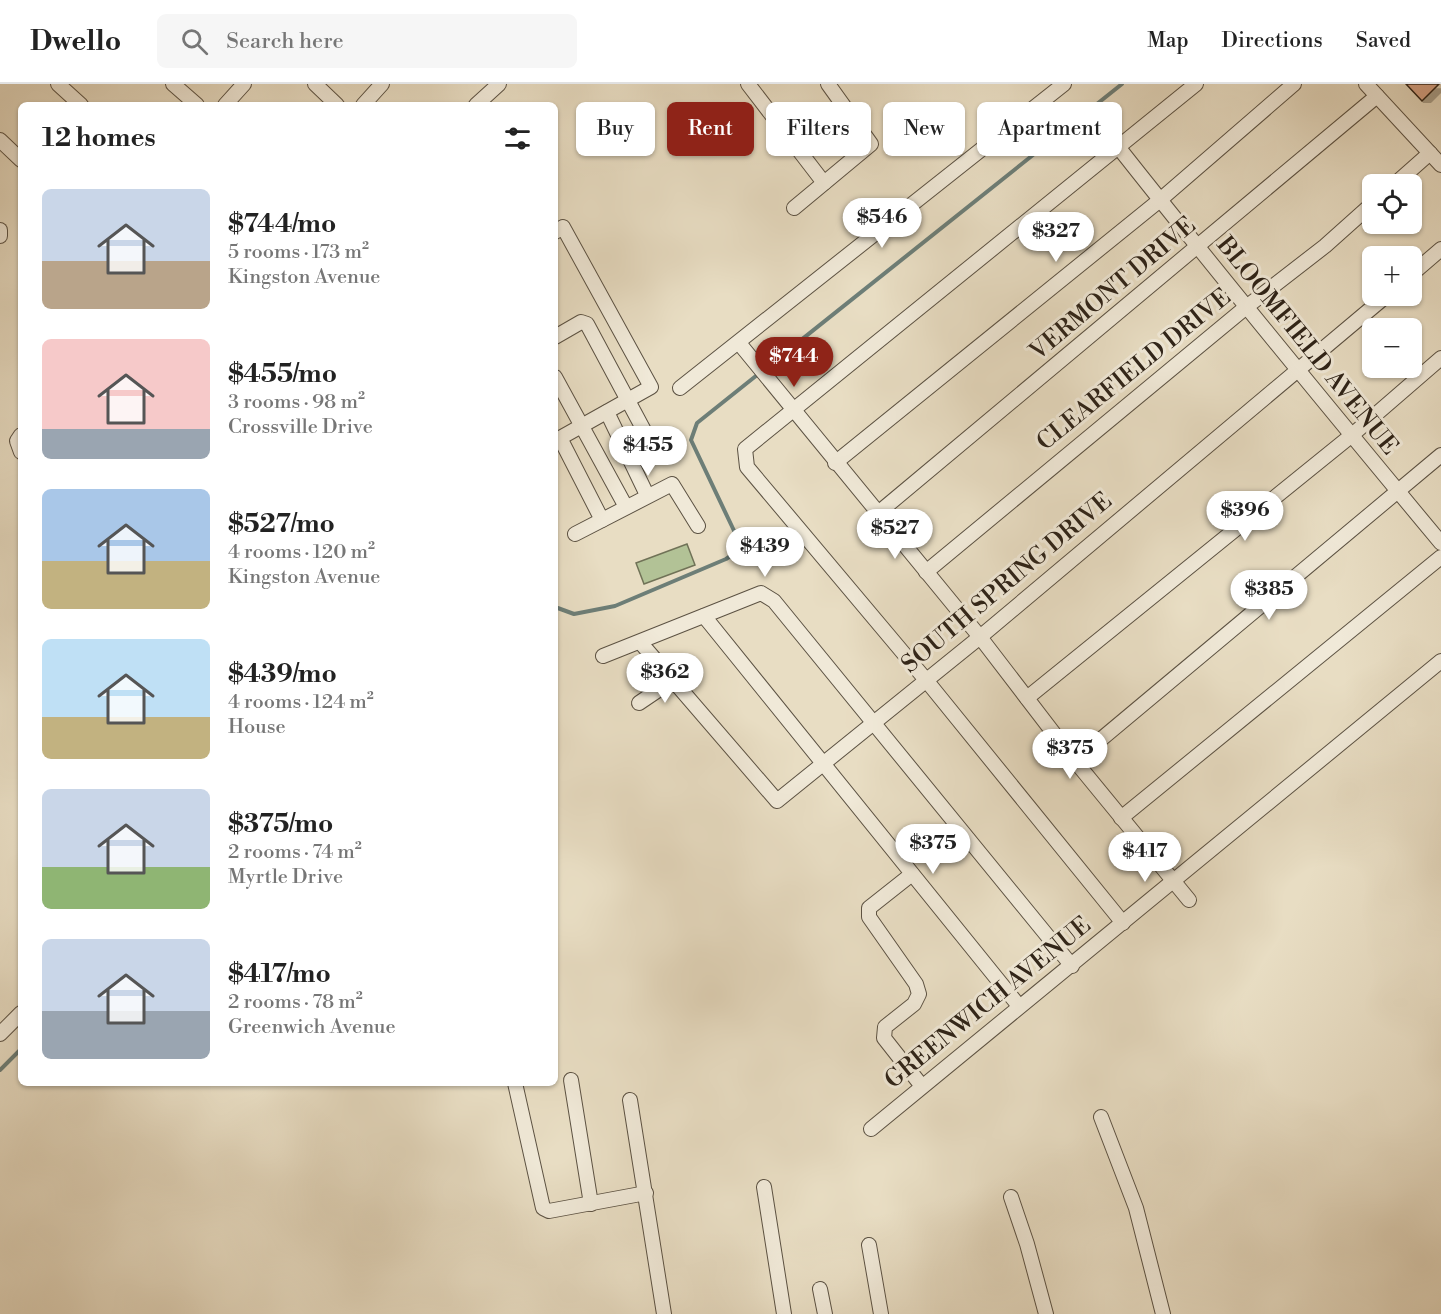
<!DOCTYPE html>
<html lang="en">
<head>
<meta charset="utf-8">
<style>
  :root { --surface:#fff; --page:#f6f6f6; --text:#222; --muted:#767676; --line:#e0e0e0; --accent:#8f2418 }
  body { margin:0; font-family:"Libre Bodoni",serif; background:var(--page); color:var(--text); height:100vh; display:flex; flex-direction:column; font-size:22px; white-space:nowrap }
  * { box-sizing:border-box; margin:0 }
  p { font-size:20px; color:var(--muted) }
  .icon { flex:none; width:33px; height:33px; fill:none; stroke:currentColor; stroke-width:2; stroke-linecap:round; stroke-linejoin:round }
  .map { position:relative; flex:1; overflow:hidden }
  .sheet { position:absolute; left:18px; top:18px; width:540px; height:984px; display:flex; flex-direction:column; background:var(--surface); border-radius:9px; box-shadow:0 2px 4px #0004 }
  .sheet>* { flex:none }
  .banner { position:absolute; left:576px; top:18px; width:570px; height:54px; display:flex; gap:12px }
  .buttons { position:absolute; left:1362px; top:90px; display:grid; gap:12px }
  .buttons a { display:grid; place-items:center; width:60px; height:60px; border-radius:9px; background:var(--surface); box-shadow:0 2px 4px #0004; font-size:30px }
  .price { position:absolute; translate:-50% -51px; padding:0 14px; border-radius:21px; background:#fff; color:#222; font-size:20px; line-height:39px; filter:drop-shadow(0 2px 3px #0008) }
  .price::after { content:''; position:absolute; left:50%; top:36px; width:18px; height:14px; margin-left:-9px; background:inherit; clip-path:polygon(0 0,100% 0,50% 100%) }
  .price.current { background:var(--accent); color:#fff }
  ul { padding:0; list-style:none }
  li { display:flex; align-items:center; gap:18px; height:150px; padding:0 24px }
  li span { display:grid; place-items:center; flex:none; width:168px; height:120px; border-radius:9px; color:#555 }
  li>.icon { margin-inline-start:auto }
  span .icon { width:72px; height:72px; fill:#fffc; stroke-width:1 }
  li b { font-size:26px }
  h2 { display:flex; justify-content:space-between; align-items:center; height:72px; padding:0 24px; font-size:26px }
  .tag { padding:0 21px; border-radius:9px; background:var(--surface); box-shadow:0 2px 4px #0004; font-size:21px; line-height:54px }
  .tag.current { background:var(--accent); color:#fff }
  header { display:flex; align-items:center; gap:36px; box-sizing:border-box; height:84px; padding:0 30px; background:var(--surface); border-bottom:2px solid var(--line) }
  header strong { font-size:28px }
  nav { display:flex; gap:33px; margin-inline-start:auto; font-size:21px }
  .search { width:420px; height:54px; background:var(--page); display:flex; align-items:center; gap:15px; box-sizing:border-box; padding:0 21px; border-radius:9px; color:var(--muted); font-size:22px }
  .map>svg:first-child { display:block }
  .green { fill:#b2c296; stroke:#707257; stroke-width:1.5 }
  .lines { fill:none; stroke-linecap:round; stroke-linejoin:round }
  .stream { stroke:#6d7e77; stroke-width:4 }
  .building { fill:#dba78a; stroke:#2e2318; stroke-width:1.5; filter:url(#shadow) }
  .minor-casing { stroke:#5c5243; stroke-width:16 }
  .minor { stroke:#f0e9d8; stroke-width:14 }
  .labels { text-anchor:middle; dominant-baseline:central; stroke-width:6; stroke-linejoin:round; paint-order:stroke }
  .street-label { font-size:24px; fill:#2e2318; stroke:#f0e9d8 }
</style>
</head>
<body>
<header>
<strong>Dwello</strong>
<div class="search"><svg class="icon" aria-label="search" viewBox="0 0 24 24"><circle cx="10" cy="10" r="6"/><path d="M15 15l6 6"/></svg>Search here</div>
<nav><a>Map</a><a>Directions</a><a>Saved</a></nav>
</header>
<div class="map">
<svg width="1441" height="1230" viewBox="0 0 1441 1230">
  <defs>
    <filter id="shadow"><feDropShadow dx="5" dy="5" stdDeviation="0" flood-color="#0004"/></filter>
  </defs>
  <rect width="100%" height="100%" fill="#e8ddc3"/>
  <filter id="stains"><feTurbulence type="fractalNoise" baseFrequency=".00333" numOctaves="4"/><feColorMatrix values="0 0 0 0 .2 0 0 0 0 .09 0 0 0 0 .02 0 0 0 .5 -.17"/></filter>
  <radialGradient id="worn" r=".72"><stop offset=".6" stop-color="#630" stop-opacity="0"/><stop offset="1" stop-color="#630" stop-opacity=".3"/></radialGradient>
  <path class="green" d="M687,460L695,481L644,500L636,479Z"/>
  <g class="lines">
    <g class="stream">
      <path d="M555,523L574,530L615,522L726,475L738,467L737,453L691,356L697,339L1122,0"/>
      <path d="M0,986L21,965"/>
    </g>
  </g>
  <path class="building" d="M1406,0H1439L1422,17Z"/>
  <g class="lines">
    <g class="minor-casing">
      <g id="minor">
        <path d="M58,0L81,21"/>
        <path d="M173,0L197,21"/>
        <path d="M315,0L337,21"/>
        <path d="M748,0L824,99"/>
        <path d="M1366,0L1441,81"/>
        <path d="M225,21L244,0"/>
        <path d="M363,21L382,0"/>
        <path d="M476,21L499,0"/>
        <path d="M0,56L21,76"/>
        <path d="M1119,64C1224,197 1332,328 1441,459"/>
        <path d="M1395,100L1430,69"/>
        <path d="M794,124L871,60L828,0"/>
        <path d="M0,146V152"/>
        <path d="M555,148L563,143L651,303L560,354L602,436"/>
        <path d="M1412,190L1441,165"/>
        <path d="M555,253L581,238L587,240L655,367"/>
        <path d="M739,259L980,553L1075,677L1189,816"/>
        <path d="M555,293L626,423"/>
        <path d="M680,304L1064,0"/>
        <path d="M607,328L647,411"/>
        <path d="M21,351L17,357L21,368"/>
        <path d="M835,379L1160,116L1294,0"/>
        <path d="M877,430L1377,12"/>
        <path d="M575,450L672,400L698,442"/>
        <path d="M926,488L1245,224L1325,162L1372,120"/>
        <path d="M704,532L1019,922"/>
        <path d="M640,558L777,717L980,553L1386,212"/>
        <path d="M603,572L761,509L774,517L1072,882"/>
        <path d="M1027,614L1352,351L1441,274"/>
        <path d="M639,619L673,596"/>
        <path d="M1075,677L1441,371"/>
        <path d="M1121,734L1441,473"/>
        <path d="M912,790L869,824V833L916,900L919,910L914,920L885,943L884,954L921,1001"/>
        <path d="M1123,839L926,596L747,383L745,365L1196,0"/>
        <path d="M0,950L21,929"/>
        <path d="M571,996L591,1120"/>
        <path d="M515,999L543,1124L549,1127L646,1109"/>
        <path d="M630,1016L664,1230"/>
        <path d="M1101,1033L1136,1124L1163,1230"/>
        <path d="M871,1045L1441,577"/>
        <path d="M764,1103L784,1230"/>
        <path d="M1011,1113L1027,1160L1046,1230"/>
        <path d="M869,1161L881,1230"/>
        <path d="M820,1205L825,1230"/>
      </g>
    </g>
    <use href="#minor" class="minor"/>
  </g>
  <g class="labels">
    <g class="street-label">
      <text transform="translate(1113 205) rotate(-40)">VERMONT DRIVE</text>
      <text transform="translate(1307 262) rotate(51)">BLOOMFIELD AVENUE</text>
      <text transform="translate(1134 286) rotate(-39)">CLEARFIELD DRIVE</text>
      <text transform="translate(1007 499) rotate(-40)">SOUTH SPRING DRIVE</text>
      <text transform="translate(988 919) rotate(-39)">GREENWICH AVENUE</text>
    </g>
  </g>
  <rect width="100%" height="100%" filter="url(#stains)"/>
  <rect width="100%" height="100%" fill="url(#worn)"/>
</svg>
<div class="buttons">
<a><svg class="icon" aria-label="locate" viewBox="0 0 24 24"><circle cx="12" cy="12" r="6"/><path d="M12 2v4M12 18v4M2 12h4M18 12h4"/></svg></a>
<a>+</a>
<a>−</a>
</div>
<b class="price" style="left:882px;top:165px">$546</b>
<b class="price" style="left:1056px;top:179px">$327</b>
<b class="price current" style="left:794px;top:304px">$744</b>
<b class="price" style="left:648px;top:393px">$455</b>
<b class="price" style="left:1245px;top:458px">$396</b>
<b class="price" style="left:895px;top:476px">$527</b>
<b class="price" style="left:765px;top:494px">$439</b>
<b class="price" style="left:1269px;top:537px">$385</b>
<b class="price" style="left:665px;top:620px">$362</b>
<b class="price" style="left:1070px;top:696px">$375</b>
<b class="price" style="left:933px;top:791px">$375</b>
<b class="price" style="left:1145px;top:799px">$417</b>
<div class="banner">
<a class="tag">Buy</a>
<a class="tag current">Rent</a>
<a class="tag">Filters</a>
<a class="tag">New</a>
<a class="tag">Apartment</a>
</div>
<section class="sheet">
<h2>12 homes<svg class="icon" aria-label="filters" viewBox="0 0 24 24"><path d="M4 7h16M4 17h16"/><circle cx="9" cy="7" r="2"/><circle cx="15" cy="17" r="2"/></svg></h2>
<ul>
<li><span style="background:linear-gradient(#c9d6e8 60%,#b9a48a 0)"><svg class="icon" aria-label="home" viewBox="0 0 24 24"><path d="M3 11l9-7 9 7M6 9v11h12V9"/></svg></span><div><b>$744/mo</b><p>5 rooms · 173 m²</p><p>Kingston Avenue</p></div></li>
<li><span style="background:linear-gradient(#f6c9c9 75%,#9aa5b1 0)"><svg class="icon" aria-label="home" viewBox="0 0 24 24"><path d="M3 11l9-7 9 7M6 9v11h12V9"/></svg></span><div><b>$455/mo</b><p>3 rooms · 98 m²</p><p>Crossville Drive</p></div></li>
<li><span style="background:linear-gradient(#a9c7e8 60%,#c2b280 0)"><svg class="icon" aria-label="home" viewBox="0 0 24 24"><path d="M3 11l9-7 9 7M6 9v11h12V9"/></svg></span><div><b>$527/mo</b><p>4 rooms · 120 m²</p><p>Kingston Avenue</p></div></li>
<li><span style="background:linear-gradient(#bfe0f5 65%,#c2b280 0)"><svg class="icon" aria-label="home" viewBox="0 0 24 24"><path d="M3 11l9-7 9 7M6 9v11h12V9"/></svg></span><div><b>$439/mo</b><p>4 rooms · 124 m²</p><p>House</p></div></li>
<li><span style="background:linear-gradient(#c9d6e8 65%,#8fb573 0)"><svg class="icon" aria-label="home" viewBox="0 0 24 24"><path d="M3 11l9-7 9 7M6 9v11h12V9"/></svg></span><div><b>$375/mo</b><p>2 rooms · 74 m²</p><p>Myrtle Drive</p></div></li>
<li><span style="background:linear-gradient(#c9d6e8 60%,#9aa5b1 0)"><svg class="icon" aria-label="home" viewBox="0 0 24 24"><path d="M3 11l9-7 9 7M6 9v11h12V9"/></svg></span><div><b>$417/mo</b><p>2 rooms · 78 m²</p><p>Greenwich Avenue</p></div></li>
</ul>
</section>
</div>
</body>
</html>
